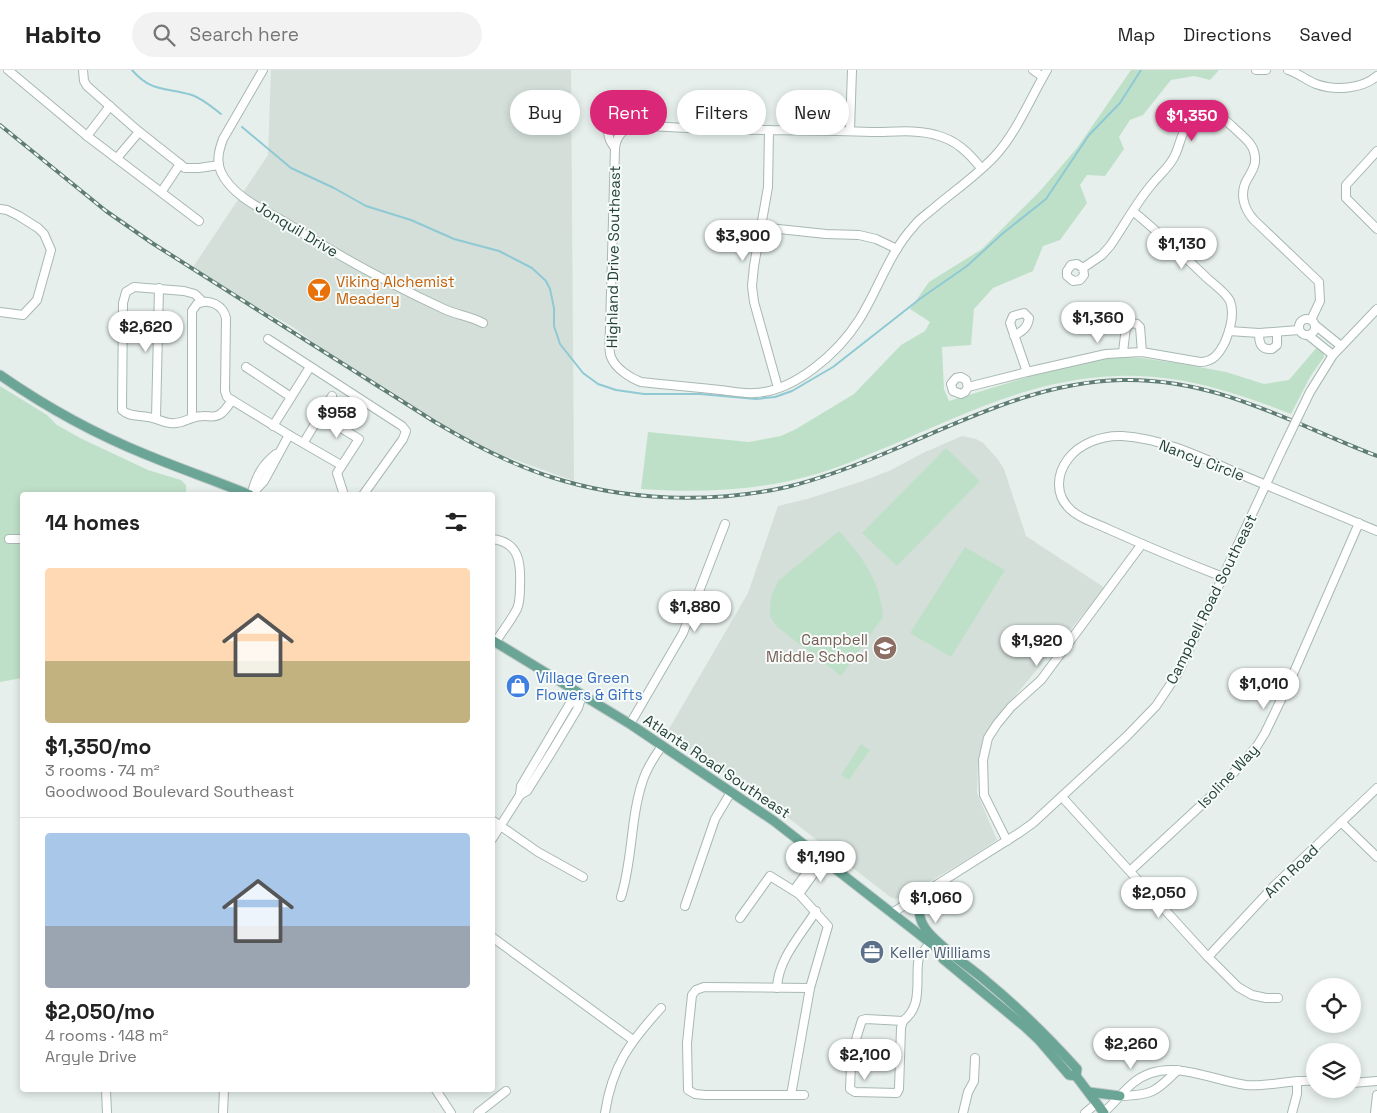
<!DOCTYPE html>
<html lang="en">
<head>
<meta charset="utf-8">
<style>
  :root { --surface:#fff; --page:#f2f2f2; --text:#222; --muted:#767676; --line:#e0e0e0; --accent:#db2777 }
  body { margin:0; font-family:"Space Grotesk",sans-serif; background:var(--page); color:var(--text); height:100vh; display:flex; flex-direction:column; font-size:19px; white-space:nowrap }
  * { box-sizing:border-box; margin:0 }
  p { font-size:16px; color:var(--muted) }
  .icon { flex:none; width:28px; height:28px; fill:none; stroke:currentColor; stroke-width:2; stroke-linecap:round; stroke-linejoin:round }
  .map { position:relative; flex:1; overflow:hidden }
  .panel { position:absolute; left:20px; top:422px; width:475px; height:600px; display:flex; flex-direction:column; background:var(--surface); border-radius:5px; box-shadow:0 2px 8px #0003 }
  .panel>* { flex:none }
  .top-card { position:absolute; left:510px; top:20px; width:475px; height:45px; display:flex; gap:10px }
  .buttons { position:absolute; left:1306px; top:908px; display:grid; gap:10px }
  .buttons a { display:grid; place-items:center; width:55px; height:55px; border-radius:50%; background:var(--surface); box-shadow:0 2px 8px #0003; font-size:25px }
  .price { position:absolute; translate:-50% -42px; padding:0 11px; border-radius:18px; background:#fff; color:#222; font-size:16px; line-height:32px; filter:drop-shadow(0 1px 2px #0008) }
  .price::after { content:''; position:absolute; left:50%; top:30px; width:15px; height:11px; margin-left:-8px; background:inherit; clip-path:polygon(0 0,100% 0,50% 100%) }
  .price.on { background:var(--accent); color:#fff }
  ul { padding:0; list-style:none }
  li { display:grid; align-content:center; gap:10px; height:265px; padding:0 25px }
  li+li { border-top:1px solid var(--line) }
  li span { display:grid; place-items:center; height:155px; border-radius:5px; color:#555 }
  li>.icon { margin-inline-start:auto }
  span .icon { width:90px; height:90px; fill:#fffc; stroke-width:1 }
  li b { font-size:21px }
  h2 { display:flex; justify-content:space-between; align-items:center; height:60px; padding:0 25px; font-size:21px }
  .tag { padding:0 18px; border-radius:22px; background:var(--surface); box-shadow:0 2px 8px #0003; font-size:18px; line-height:45px }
  .tag.on { background:var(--accent); color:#fff }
  header { display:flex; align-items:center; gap:30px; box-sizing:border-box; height:70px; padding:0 25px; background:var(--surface); border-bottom:1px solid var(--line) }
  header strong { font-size:24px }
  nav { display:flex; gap:28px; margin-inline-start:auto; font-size:18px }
  .search { width:350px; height:45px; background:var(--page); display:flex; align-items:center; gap:12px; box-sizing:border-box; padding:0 18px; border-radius:28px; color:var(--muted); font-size:19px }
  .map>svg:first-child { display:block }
  .built { fill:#d4dfda }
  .green { fill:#bfe0c8 }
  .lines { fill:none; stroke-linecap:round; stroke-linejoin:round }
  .stream { stroke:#8ec9d4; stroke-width:2 }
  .minor-casing { stroke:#a8b8b2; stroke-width:10 }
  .major-casing { stroke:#c2cac8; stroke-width:11 }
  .minor { stroke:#fff; stroke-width:8 }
  .major { stroke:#6aa596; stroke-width:9 }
  .rail-casing { stroke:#5f7d75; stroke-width:4 }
  .rail { stroke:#f7fbf9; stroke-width:2; stroke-dasharray:5.5; stroke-linecap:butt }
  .minor-bridge-casing { stroke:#a8b8b2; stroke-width:10; stroke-linecap:butt }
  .minor-bridge { stroke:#fff; stroke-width:8 }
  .labels { text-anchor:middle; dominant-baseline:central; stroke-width:4; stroke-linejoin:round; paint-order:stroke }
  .street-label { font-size:15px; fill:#24423a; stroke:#f7fbf9 }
  .food-label { font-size:15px; fill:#c56008; stroke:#f7fbf9; text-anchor:start }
  .education-label { font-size:15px; fill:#785e54; stroke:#f7fbf9; text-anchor:end }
  .shop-label { font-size:15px; fill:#366cbe; stroke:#f7fbf9; text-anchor:start }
  .service-label { font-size:15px; fill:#4e5e75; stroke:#f7fbf9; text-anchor:start }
</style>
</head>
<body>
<header>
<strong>Habito</strong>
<div class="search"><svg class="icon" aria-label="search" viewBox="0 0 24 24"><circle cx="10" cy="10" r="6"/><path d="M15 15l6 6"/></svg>Search here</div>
<nav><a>Map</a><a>Directions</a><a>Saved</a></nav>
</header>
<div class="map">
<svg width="1377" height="1043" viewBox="0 0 1377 1043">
  <rect width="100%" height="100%" fill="#e6efeb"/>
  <g class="built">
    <path d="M271,0H571L574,411L499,384L441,355L371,315L293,257L191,200L268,85Z"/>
    <path d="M962,366L976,369L983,373L997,388L1004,399L1026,466L1105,518L1005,638L985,666L978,691L977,723L997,770L963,792L910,823L902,827L895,829L889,826L773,736L666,664L748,523L778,436L807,429L863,411L891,400L923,383Z"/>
  </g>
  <g class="green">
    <path d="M1131,0H1219L1210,10L1194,6L1171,10L1143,45L1130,50L1119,67L1124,79L1105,106L1087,105L1080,115L1087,133L1060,170L1043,176L1033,201L993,218L974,239L971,275L942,277L944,319L949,331L1031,306L1077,294L1116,287L1141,288L1177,293L1226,302L1264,314L1289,310L1318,276L1323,281L1324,287L1310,307L1291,344C1235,322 1178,303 1116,306C1032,309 962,345 887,377C862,387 836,399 809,406C755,421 697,423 641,419L648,362L749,372L781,366L796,359L854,324L901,275L925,261L930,252L910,239L929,212L982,179L1040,121L1077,78Z"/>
    <path d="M0,316L47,345L57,355L80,368L148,400L181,410L186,415V425H22V608L0,612Z"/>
    <path d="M946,378L980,411L897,496L862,463Z"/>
    <path d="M839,461C863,487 880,511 883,547L841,606L776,556L770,546V535L772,524L778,511Z"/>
    <path d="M965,477L1005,500L951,587L910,563Z"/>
    <path d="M861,674L870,680L849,710L841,705Z"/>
  </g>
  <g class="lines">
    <g class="stream">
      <path d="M132,0C152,23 166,17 192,25C203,29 212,37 221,44"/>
      <path d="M242,57L291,98L334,118L366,136L411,150L454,169L499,181L532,198L546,211L550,219L554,238V256L560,274L583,303L598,314L616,320L644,324H700L756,329L775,327L792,321L833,297L921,228L967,196L1002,164L1046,129L1089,65L1120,33L1141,0"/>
    </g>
    <g class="minor-casing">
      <g id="minor">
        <path d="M8,0L87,66L199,151"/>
        <path d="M83,0L84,11L87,16L137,60L185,98H199L219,95"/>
        <path d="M263,0L223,69C219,80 216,91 221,102C232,126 262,139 283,151C335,184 388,213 444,239C457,245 470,246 483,253"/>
        <path d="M1033,0L1043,7"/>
        <path d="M1256,0H1266"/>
        <path d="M1288,0C1298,3 1306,10 1316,14C1335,21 1362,19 1377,6"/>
        <path d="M769,60L768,117L754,196L752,216L754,232L778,318"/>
        <path d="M850,60L852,0"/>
        <path d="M87,66L110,36"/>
        <path d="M615,78C597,56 617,36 639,55"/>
        <path d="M1377,81L1346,115V128L1377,159"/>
        <path d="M117,88L139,62"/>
        <path d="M981,98C969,83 956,70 936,65C916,59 893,62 872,62C794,59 716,62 639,55C625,58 617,63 615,78L610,259C610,267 608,280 611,287C615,298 630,308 641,312C667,315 694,317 720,320C731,321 743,324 754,323C794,322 838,283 859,250C878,220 889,183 914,156C919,149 927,144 934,138C954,121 976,106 994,87C1016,64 1031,27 1047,0"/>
        <path d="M162,121L180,94"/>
        <path d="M0,139L7,140L19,146L38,158L44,164L51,180L37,230L23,245L0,242"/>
        <path d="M760,157L826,164L859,165L876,169L897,179"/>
        <path d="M1083,198L1077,194L1071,195L1067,201V206L1073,211L1080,210L1084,205L1083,198L1102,185L1110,176C1124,156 1137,131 1153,113C1161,103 1171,96 1176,83C1181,71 1183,55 1196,47C1209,39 1224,48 1233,57C1242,66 1254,73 1255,87C1256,95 1252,101 1248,108C1239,122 1243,138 1254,150L1319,212L1320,231L1311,250"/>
        <path d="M203,232L195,224L184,221L134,217L126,222L123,233L122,340C129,347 139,345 148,347C156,348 162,352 170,353C179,354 184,351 192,348C213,341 215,357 232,330"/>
        <circle cx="1307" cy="257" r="8"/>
        <path d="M1315,255L1341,276"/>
        <path d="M1229,261L1259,263L1299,260"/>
        <path d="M1259,263C1259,274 1261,280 1272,279L1277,275V263"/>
        <path d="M1308,265L1333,285"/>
        <path d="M1014,266C1022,261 1028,258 1029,248L1024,243L1013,246L1010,253L1027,302"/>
        <path d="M268,269L402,356L406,361L403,369L363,425"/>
        <path d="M1123,282L1126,257L1132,253L1137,254L1140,257L1142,282"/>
        <path d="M246,297L291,327"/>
        <path d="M968,317L966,310L961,307L956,308L951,314L953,321L961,324L965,322L968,317L1027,302L1106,284L1142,282L1200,292C1213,292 1219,284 1225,272C1230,260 1235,244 1230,231C1226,223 1215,215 1208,209C1184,186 1159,163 1134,142"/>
        <path d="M1310,322L1333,285L1377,239"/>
        <path d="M320,345L359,369L337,403L344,425"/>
        <path d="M156,348L159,218"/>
        <path d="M192,348V241L197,234C209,228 223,235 226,248L225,321L227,327L289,365L341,395"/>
        <path d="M273,356L310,297"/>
        <path d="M304,372L332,326"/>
        <path d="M252,422C257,405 262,395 276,384"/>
        <path d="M251,425L264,411L289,365"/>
        <path d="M9,469H22"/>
        <path d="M492,469C520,472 521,494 520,516C520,523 520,532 517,539C511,550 503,561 496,571"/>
        <path d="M1223,507C1184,492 1146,476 1108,459C1096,453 1080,449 1071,440C1055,426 1056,405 1068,389C1080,373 1103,365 1122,366C1169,369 1212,393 1254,410C1295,427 1336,444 1377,461"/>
        <path d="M630,654L683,563L725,454"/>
        <path d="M520,725L527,721L551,683L578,638L582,625"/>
        <path d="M1062,727L1208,887L1238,917L1252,925L1266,928H1278"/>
        <path d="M492,750L538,782L583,807"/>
        <path d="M1341,752L1377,787"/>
        <path d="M492,769L520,725L521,716L569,635L582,625"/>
        <path d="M1007,771L984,725L983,690L988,668L997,654L1011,637L1041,610L1142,474"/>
        <path d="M1130,801L1223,715L1257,676L1265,663L1290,611L1359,453"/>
        <path d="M794,820L819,786"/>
        <path d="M799,824L824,789"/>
        <path d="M621,827C633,789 630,748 643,710C647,698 654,687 662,676"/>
        <path d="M685,836L715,749L731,722"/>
        <path d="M892,843L1019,763L1033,753L1126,667L1156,636L1178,603L1281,382"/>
        <path d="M740,848L770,806L799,824L828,856L810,918L791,1025H804"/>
        <path d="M492,867L633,970"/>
        <path d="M1208,887L1275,815L1377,718"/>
        <path d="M777,918C778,889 801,865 816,841"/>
        <path d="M866,949L903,951L901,958L899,1019L897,1023L855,1022L850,1019C850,997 854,972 862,950Z"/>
        <path d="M903,951C922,936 916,916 918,893L919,887L930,873"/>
        <path d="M1352,1013L1377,1011"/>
        <path d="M106,1020L107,1043"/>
        <path d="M436,1020L451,1043"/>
        <path d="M791,1025H705L695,1024L688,1020L687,973L692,925L696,920L704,917L810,918"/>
        <path d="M1120,1026C1153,1025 1155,1022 1178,1000"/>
        <path d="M223,1043L224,1020"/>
        <path d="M478,1043L506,1021"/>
        <path d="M605,1043C612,996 630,972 661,938"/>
        <path d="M963,1043L968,1022L974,1011L975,988"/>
        <path d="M1085,1043L1097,1033"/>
        <path d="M1103,1043C1114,1034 1122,1022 1133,1013C1167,985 1208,1010 1246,1015C1269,1017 1292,1009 1315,1011"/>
        <path d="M1292,1043L1297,1024V1011"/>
        <path d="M1375,1043L1377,1025"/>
      </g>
    </g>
    <g class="major-casing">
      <g id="major">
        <path d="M0,305C46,337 95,364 147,385C181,399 216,411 250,425"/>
        <path d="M492,570L630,654L774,751L938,879L951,882"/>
        <path d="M928,820C918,832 916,844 925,858C935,874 970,897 986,911C1019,938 1048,967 1077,999L1076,1006"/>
        <path d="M938,879L943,889L1024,956L1039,970L1069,1005L1076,1006L1104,1043"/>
        <path d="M1089,1022L1120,1026"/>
      </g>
    </g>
    <use href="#minor" class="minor"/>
    <use href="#major" class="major"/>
    <g class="rail-casing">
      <path id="rail" d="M0,55L106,141L152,173L435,352C472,374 510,394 551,407C625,431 711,434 787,417C824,408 860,394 895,379C969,348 1040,312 1122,310C1217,308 1291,353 1377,386"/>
    </g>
    <use href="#rail" class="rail"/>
    <g class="minor-bridge-casing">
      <path id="minor-bridge" d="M1281,382L1310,322"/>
    </g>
    <use href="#minor-bridge" class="minor-bridge"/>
  </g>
  <defs>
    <g id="bar-disc" transform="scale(1.25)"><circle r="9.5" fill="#e8710a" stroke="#f7fbf9"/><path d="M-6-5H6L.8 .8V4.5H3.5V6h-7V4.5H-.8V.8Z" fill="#fff"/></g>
    <g id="school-disc" transform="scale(1.25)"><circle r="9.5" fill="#8d6e63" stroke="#f7fbf9"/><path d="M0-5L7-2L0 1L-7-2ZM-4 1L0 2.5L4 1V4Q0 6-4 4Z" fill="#fff"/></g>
    <g id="shop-disc" transform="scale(1.25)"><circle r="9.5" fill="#3f7fe0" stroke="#f7fbf9"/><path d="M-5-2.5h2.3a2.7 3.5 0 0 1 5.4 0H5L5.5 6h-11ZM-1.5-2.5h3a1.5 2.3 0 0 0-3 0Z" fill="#fff"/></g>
    <g id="office-disc" transform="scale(1.25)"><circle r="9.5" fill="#5c6f8a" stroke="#f7fbf9"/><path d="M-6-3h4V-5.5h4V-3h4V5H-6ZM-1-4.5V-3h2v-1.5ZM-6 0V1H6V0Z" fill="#fff"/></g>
  </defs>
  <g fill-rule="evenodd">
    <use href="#bar-disc" x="319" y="220"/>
    <use href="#school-disc" x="885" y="578"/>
    <use href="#shop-disc" x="518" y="616"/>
    <use href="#office-disc" x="872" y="882"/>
  </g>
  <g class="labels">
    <g class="street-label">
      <text transform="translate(297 159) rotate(31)">Jonquil Drive</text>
      <text transform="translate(613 187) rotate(-89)">Highland Drive Southeast</text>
      <text transform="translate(1202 390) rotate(21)">Nancy Circle</text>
      <text transform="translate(1211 529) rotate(-64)">Campbell Road Southeast</text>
      <text transform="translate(717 696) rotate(34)">Atlanta Road Southeast</text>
      <text transform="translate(1228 706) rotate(-47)">Isoline Way</text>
      <text transform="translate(1291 801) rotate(-44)">Ann Road</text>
    </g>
    <g class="food-label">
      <text x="336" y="211">Viking Alchemist<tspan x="336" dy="17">Meadery</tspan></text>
    </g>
    <g class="education-label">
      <text x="868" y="569">Campbell<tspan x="868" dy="17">Middle School</tspan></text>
    </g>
    <g class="shop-label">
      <text x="536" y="607">Village Green<tspan x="536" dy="17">Flowers &amp; Gifts</tspan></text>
    </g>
    <g class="service-label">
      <text x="890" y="882">Keller Williams</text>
    </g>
  </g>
</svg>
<div class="buttons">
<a><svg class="icon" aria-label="locate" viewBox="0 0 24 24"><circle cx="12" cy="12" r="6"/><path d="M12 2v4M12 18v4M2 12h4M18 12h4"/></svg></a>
<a><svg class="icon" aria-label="layers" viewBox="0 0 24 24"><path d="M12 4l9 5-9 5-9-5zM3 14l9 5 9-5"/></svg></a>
</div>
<b class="price on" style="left:1192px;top:72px">$1,350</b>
<b class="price" style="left:743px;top:192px">$3,900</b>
<b class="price" style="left:1182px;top:200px">$1,130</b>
<b class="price" style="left:1098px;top:274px">$1,360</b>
<b class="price" style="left:146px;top:283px">$2,620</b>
<b class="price" style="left:337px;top:369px">$958</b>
<b class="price" style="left:695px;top:563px">$1,880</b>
<b class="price" style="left:1037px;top:597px">$1,920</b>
<b class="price" style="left:1264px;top:640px">$1,010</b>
<b class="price" style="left:821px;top:813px">$1,190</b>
<b class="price" style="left:1159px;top:849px">$2,050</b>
<b class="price" style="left:936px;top:854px">$1,060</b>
<b class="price" style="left:1131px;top:1000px">$2,260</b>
<b class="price" style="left:865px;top:1011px">$2,100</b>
<div class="top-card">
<a class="tag">Buy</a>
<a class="tag on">Rent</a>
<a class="tag">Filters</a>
<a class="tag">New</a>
</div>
<section class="panel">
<h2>14 homes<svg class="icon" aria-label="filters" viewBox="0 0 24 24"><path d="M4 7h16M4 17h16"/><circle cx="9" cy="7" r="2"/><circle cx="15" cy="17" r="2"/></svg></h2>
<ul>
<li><span style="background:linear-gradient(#ffd9b3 60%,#c2b280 0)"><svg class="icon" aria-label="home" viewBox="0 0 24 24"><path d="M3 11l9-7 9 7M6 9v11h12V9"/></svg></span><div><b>$1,350/mo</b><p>3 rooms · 74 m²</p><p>Goodwood Boulevard Southeast</p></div></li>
<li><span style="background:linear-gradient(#a9c7e8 60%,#9aa5b1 0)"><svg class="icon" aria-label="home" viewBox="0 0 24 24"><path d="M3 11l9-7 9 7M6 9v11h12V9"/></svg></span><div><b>$2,050/mo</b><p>4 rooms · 148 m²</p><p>Argyle Drive</p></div></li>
</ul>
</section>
</div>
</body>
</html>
